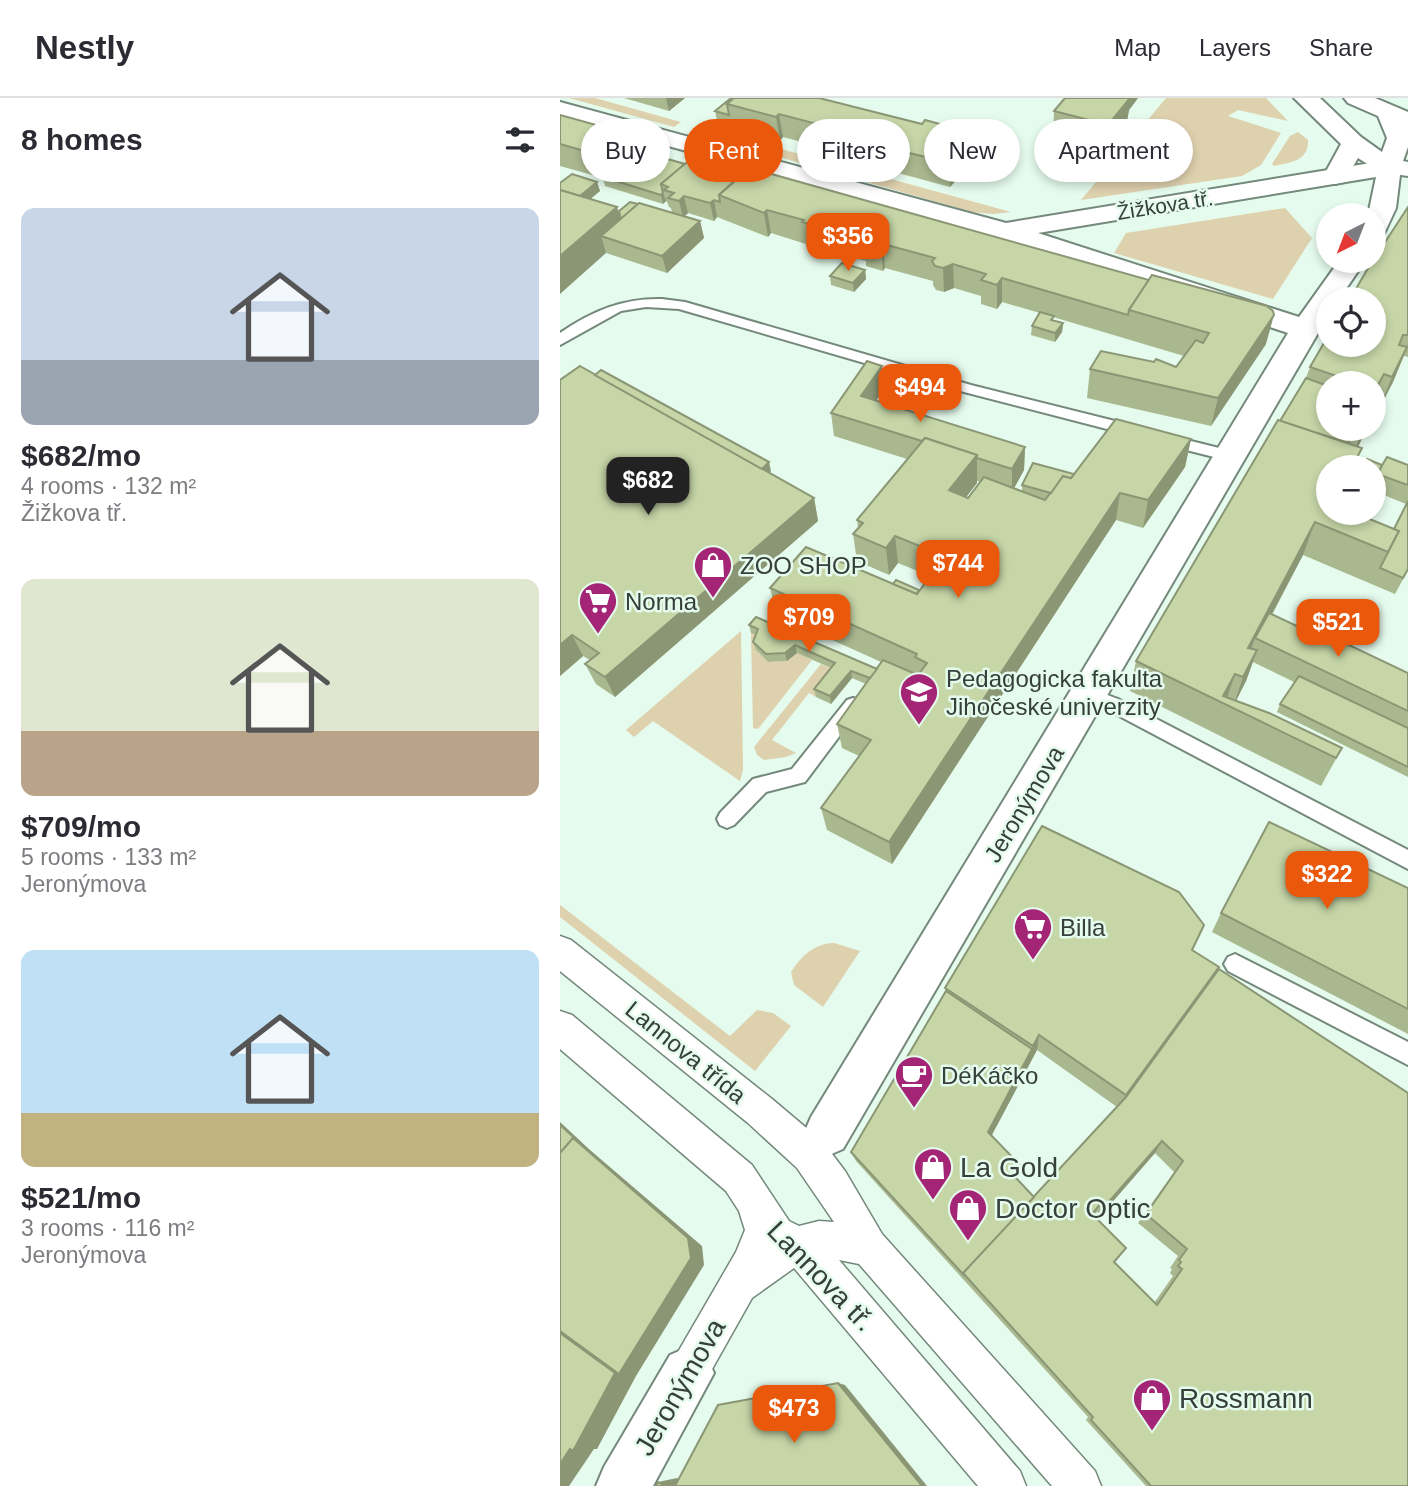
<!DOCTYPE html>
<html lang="en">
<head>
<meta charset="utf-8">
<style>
  :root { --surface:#fff; --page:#f7f7f7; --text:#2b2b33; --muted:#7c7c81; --line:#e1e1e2; --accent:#ea580c }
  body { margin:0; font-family:Helvetica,sans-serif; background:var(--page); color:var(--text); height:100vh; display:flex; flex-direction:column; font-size:26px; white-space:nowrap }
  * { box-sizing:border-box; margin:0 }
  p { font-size:23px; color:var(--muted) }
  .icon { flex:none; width:38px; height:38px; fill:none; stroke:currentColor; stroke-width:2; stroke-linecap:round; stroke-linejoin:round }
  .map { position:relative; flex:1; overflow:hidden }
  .side { display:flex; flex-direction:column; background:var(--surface); width:560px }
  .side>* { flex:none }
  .top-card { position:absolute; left:21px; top:21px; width:665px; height:63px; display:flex; gap:14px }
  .needle { width:46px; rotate:222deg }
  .buttons { position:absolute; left:756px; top:105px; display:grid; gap:14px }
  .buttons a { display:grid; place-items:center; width:70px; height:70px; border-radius:50%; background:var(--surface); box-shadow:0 4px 10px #0003; font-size:35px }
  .price { position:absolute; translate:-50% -60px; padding:0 16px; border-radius:14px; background:var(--accent); color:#fff; font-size:23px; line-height:46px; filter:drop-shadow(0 2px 4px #0008) }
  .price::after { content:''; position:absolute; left:50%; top:42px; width:21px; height:16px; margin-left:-10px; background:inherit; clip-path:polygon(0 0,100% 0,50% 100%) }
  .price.current { background:#222; color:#fff }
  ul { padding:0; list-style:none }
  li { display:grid; align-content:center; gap:14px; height:371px; padding:0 21px }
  li span { display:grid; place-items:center; height:217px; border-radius:14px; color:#555 }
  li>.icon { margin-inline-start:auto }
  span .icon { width:126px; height:126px; fill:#fffc; stroke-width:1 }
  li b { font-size:30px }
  h2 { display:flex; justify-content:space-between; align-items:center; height:84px; padding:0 21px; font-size:30px }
  .pill { padding:0 24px; border-radius:32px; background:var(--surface); box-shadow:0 4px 10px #0003; font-size:24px; line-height:63px }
  .pill.current { background:var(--accent); color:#fff }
  header { display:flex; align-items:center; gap:42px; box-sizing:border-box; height:98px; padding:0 35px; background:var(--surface); border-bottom:2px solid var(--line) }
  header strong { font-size:33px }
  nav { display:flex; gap:38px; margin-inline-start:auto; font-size:24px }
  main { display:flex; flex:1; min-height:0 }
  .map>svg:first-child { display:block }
  .green { fill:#ded1ae }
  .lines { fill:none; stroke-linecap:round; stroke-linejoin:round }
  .service-casing { stroke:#74887b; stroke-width:4 }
  .pedestrian-casing { stroke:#74887b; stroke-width:3 }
  .minor-casing { stroke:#74887b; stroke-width:4 }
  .tertiary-casing { stroke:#74887b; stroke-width:4 }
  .service { fill:#fff; fill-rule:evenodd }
  .pedestrian { fill:#fff; fill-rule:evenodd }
  .minor { fill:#fff; fill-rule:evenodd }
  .tertiary { fill:#fff; fill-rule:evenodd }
  .wall { fill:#aab890; fill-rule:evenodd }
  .shaded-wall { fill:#8b9675 }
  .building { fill:#c6d6a7; stroke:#8b9675; stroke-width:2; fill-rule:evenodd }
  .labels { text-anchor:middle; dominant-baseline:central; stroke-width:5; stroke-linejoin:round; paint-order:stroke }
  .far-street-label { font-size:21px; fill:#363f3a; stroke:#e5fbed }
  .poi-label { font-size:24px; fill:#363f3a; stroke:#e5fbed; text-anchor:start }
  .street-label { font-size:24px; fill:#363f3a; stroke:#e5fbed }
  .near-poi-label { font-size:28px; fill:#363f3a; stroke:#e5fbed; text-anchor:start }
  .near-street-label { font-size:28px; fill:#363f3a; stroke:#e5fbed }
</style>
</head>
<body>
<header>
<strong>Nestly</strong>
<nav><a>Map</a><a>Layers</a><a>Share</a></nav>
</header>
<main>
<section class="side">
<h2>8 homes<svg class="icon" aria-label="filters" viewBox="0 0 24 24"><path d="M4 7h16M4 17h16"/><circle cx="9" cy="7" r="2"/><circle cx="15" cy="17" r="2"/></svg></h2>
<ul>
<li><span style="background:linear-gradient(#c9d6e8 70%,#9aa5b1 0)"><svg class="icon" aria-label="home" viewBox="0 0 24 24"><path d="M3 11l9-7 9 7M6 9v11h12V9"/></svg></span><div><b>$682/mo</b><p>4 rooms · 132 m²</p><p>Žižkova tř.</p></div></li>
<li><span style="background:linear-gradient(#dfe7d0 70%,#b9a48a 0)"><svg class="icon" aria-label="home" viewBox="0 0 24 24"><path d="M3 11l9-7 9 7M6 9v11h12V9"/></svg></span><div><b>$709/mo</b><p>5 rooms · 133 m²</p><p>Jeronýmova</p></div></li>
<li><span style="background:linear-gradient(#bfe0f5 75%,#c2b280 0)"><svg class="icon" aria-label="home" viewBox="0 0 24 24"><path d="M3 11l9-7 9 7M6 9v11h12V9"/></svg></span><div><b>$521/mo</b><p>3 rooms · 116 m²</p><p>Jeronýmova</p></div></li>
</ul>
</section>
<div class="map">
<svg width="848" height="1388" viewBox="0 0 848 1388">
  <rect width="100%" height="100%" fill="#e5fbed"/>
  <g class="green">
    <path d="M9,0H35L121,24L114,29Z"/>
    <path d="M606,0H706L728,23L678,12L668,18L721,35L701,67L682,78L521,102Z"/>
    <path d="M148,31L451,114L433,116L412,114L141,37Z"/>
    <path d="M738,34L748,42C749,63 731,64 714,68L712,66L730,38Z"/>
    <path d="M725,110L752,140L713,201L554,155L566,135Z"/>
    <path d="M181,533L183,672L180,683L93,623L74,639L66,632Z"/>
    <path d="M191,535L200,539L196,552L208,564L227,563L237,555L252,562L198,631L193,630Z"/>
    <path d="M261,566L277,573L256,599L249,595L212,642L236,655L226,659L204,662L197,657L194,649Z"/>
    <path d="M0,807L170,938L197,912L213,915L231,928L195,973L0,819Z"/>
    <path d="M274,845L300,853L263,909L234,887L231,874C242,857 254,846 274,845Z"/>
  </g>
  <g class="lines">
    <g class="service-casing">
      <g id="service">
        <path d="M102,201L125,204L411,287L579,329L582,333L574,338L404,294L119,211L86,209L61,213L0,247V235C32,213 63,200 102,201Z"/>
        <path d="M607,337L675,354L678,358L670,363L602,346L599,342Z"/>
        <path d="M529,590L558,601L848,752V771L546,611L523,602L520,597L523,592Z"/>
        <path d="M293,600L299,602L302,607L299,612L245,684L206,694L174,727L167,730L160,727L157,721L160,715L193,681L232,671L287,602Z"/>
        <path d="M675,856L848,944V967L668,873L664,866L668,859Z"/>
      </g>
    </g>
    <g class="pedestrian-casing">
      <path id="pedestrian" d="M0,838L11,842L212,1001L263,1044L285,1073L322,1136L535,1373L541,1388H492L299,1166L279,1162L460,1373L466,1388H418L234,1170L192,1200L142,1289L128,1295L114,1289L108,1275L114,1261L176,1154L185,1132L179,1113L166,1093L0,951V913L12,917L192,1067L229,1123L239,1128L259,1123L274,1124L237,1070L188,1025L0,873Z"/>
    </g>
    <g class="minor-casing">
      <g id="minor">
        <path d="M0,4L446,125L829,62L838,64L841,69L836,110L823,138L814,140V117H808L816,79L478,135L739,219L779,163H805L779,201H768V218L283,1051L267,1058L251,1051L244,1035L251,1019L728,235L436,139L0,18Z"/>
        <path d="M128,1249L146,1257L154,1275L93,1388H36L44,1369L110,1257Z"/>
      </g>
    </g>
    <g class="tertiary-casing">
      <path id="tertiary" d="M734,0H760L801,39L822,54L827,40L818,18L788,5L784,0H815L848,14V49L843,63L848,64V78L820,74L798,60L784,84L775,86L766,84L763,79L781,46Z"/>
    </g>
    <use href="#service" class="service"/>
    <use href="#pedestrian" class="pedestrian"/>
    <use href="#minor" class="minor"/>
    <use href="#tertiary" class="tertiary"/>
  </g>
  <g class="wall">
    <path d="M64,0H125L109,13Z"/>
    <path d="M171,0L416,60L390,89L338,75V70L223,39L220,43L172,30L171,26L157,22L155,13Z"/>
    <path d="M505,0H578L569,12L567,23L545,51L493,36L494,13Z"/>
    <path d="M0,17L76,52L706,246L651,328L527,300L530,271L616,269L624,258L493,219V223L503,225L502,234L495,244L471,237L472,228L480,215L442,204L437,211L421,206V198L394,190L384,194L376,192L373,187V183L325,170L323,173L306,168V163L246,148V146L211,135L208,139L157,119L154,123L128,115L124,119L140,123L144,140L107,175L46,155L0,85L37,84L40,93L30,101L59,113L112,115L111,110L109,109L107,104L106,103L103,106L45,88L43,80L0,68Z"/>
    <path d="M848,109V259L844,258L833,284L818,313L814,312V285H768V331H806L768,415L834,431L846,406L814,393V369L822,367H848V472L835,496L743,457L712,517L743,531L848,575V679L717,614L720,606L734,584L693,564L686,583L676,602L782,650L761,688L570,593L576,563L746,280L750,269Z"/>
    <path d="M305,172L306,181L294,194L271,187L270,178Z"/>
    <path d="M322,268L324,291L316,302L465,349L464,372L454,390L462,393V387L514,376L631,341L625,369L583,430L556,422L332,766L267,732L261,710L299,658L282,650L277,626L306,586L292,580L271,606L256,599L254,591L271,570L237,555L227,563L208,564L196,552L193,544L196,537L191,535L189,527L317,571L321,564L217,517L210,490L333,486L359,492L370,478L338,465L329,477L297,463L293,436L298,430L297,422L347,361L274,338L271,315ZM417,383L421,384L408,400L406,399L417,385Z"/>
    <path d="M0,282L211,373L209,375L254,400L258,423L55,599L36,586L25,566L30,562L23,558L0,578Z"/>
    <path d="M848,790V936L652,834L661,815Z"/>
    <path d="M633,853L653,879L848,1388H586L526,1322L528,1319L296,1063L291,1054L386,893L385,890ZM477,952L557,1009L474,1099L459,1083L432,1037ZM595,1055L614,1074L578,1125L618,1158L610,1170L612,1171L610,1175L613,1178L594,1205L554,1164L534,1117L537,1114L541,1117Z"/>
  </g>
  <g class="shaded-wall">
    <path d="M106,0H125L109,13Z"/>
    <path d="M564,0H578L569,12L567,23L545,51L548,27Z"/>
    <path d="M219,16L223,39L220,43L216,19Z"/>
    <path d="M416,36V60L390,89V65Z"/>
    <path d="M72,37L79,61L52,83L45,59Z"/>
    <path d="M37,84L40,93L0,126V114Z"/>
    <path d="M103,95L106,103L103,106L101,97Z"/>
    <path d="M124,98L128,115L123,120L119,103Z"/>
    <path d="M154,102L157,119L154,123L150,105Z"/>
    <path d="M57,109L63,129L41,138L46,155L0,196V158Z"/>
    <path d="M207,112L211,135L208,139L204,115Z"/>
    <path d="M140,123L144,140L107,175L102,158Z"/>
    <path d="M323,146L325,170L323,173L321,149Z"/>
    <path d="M393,166L394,190L384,194L383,170Z"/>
    <path d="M305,172L306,181L294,194L293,185Z"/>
    <path d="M442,180V204L437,211V187Z"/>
    <path d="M714,217L706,246L651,328L658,300Z"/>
    <path d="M503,225L502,234L495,244V235Z"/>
    <path d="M848,244L846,252L847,249L833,284L818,313L832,279L842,258Z"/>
    <path d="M322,268L324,291L304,321L301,298Z"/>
    <path d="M824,276L814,301L815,292Z"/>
    <path d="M804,331H806L800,345L791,363L799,340Z"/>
    <path d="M631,341L625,369L583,430L588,402Z"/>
    <path d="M465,349L464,372L452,394V371Z"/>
    <path d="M417,357V385L390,420L389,392Z"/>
    <path d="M209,364L211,373L195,387L193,378Z"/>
    <path d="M560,395L556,422L332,766L329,744Z"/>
    <path d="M254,400L258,423L55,599L45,579Z"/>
    <path d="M755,424L743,457L698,542L695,540L688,561L678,580L688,550Z"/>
    <path d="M335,438L338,465L329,477L326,450Z"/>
    <path d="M386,451L387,478L383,484L382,457Z"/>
    <path d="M12,537L23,558L0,578V547Z"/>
    <path d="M235,547L237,555L227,563L225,555Z"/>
    <path d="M697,552L686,583L673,609L683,579Z"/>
    <path d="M291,573L292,580L271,606L270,598Z"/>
    <path d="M675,576L665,606L663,598Z"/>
    <path d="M659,869L649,887L560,1011L566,997Z"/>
    <path d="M479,937L477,952L428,1044V1034Z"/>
    <path d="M0,1024L30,1052L142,1148L144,1167L76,1278L37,1351H34L9,1388H0Z"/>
    <path d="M602,1043L595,1055L541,1117L546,1107Z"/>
    <path d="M278,1285L285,1287L367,1388H362Z"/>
    <path d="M117,1380L130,1388H105L98,1384Z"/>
  </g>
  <g class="building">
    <path d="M171,0H174L167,6L169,17L155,13Z"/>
    <path d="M174,0H259L362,26L365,22L416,36L390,65L337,52L341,48L219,16L216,19L167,6Z"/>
    <path d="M505,0H570L548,27L494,13Z"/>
    <path d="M0,17L72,37L45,59L0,46Z"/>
    <path d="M76,52L125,66L101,86L103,95L101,97L43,79Z"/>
    <path d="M132,60L184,74L159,97L160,104L154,102L150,105L124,98L119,103L108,100L114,95L104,92L108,89L101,86Z"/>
    <path d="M190,70L589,182L569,212L568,217L442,180L437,187L421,182L426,176L393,166L383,170L375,168L372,163L375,160L323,146L321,149L304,144L307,141L242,124L244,122L207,112L204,115L159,97Z"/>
    <path d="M12,76L37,84L20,98L0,92V85Z"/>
    <path d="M0,92L57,109L0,158Z"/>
    <path d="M70,104L78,106L61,121L59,113Z"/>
    <path d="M79,105L140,123L102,158L41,138Z"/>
    <path d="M848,109V237H843L839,247L847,249L832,279L824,276L815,292L814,291V285H797L750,269L768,238V247H814V201H790L811,165L814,163V161Z"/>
    <path d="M282,165L305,172L293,185L270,178Z"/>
    <path d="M592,177L707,208L713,213L714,217L658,300L530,271L541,253L594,264L596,261L616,269L636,242L643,245L649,235L569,212Z"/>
    <path d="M480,214L494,218L491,222L503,225L495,235L472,228Z"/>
    <path d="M307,263L322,268L301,298L465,349L452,371L417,360V357L365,340L362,343L271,315Z"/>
    <path d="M20,268L254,400L45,579L25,566L39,555L12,537L0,547V282Z"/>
    <path d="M41,272L209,364L202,371L35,277Z"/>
    <path d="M746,280L768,288V331H804L799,340L792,337L788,345L720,323Z"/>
    <path d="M556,321L631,341L588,402L560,395L329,744L261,710L311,642L277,626L317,570L323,562L358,577L367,565L355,559L357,556L210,490L246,449L357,496L383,461L418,475L424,467L386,451L382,457L335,438L326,450L293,436L303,425L297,422L365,340L417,357L389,392L408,400L424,379L485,402L503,378L511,380Z"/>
    <path d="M718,322L802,350L792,369H768V415H795L839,433L828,454L755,424L688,550L697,552L683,579L675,576L663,598L709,615L782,650L776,660L576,563Z"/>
    <path d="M827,359L848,367V387L817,376Z"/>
    <path d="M807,361L822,367L814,384V369H803Z"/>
    <path d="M473,365L514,376L511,380L503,378L491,395L462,387Z"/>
    <path d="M848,403V471L843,480L820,470L839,433L834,431Z"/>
    <path d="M336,482L359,492L357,496L333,486Z"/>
    <path d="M709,515L743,531L747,527L848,575V613L695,540Z"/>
    <path d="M196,519L317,571L310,580L291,573L270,598L254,591L275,565L235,547L225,555L206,556L193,544L198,531L189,527Z"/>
    <path d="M739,578L848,630V669L720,606Z"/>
    <path d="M709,724L848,790V911L661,815Z"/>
    <path d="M482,728L619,794L644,827L632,852L659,869L566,997L479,937L473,948L385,890Z"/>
    <path d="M659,871L848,995V1388H591L531,1322L533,1319L403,1175L566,999ZM602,1043L623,1063L586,1116L627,1151L619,1162L621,1164L618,1168L622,1171L597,1207L554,1164L566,1150L532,1116L542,1104L546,1107Z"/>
    <path d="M386,893L472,951L428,1034L460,1067V1074L455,1079L474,1099L403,1175V1176L291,1054Z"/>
    <path d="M0,1027L20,1045L13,1040L0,1055Z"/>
    <path d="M13,1040L128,1140L131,1160L59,1276L0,1233V1055Z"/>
    <path d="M0,1235L55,1275L13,1353L10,1351L0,1366Z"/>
    <path d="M278,1285L362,1388H115L158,1307Z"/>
    <path d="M98,1384L105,1388H96Z"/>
  </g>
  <defs>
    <g id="shop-pin" transform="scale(2.0125)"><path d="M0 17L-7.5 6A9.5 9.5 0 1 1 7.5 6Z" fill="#a42475" stroke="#e5fbed"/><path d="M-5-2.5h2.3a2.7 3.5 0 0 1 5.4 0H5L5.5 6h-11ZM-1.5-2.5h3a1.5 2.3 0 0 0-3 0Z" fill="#fff"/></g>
    <g id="supermarket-pin" transform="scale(2.0125)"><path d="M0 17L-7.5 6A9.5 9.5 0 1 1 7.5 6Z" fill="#a42475" stroke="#e5fbed"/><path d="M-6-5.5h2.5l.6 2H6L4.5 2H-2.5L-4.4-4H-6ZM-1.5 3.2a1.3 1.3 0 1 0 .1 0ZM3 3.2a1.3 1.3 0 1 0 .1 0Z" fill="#fff"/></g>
    <g id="university-pin" transform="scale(2.0125)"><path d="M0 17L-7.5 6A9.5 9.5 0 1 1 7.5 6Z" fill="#a42475" stroke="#e5fbed"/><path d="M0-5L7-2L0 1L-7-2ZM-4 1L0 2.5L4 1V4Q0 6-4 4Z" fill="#fff"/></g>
    <g id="cafe-pin" transform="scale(2.0125)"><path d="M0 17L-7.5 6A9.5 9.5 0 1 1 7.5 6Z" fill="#a42475" stroke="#e5fbed"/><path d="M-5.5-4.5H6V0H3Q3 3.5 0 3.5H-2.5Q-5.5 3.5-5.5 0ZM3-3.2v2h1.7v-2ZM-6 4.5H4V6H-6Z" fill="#fff"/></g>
  </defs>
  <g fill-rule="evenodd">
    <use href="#shop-pin" x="153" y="467"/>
    <use href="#supermarket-pin" x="38" y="503"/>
    <use href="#university-pin" x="359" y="594"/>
    <use href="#supermarket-pin" x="473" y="829"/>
    <use href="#cafe-pin" x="354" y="977"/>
    <use href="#shop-pin" x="373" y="1069"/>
    <use href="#shop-pin" x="408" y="1110"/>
    <use href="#shop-pin" x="592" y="1300"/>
  </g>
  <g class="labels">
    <g class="far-street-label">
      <text transform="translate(605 107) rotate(-9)">Žižkova tř.</text>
    </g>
    <g class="poi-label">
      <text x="180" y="467">ZOO SHOP</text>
      <text x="65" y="503">Norma</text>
      <text x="386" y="580">Pedagogicka fakulta<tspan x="386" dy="28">Jihočeské univerzity</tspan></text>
      <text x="500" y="829">Billa</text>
      <text x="381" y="977">DéKáčko</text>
    </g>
    <g class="street-label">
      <text transform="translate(464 706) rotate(-59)">Jeronýmova</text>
      <text transform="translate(126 954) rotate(39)">Lannova třída</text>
    </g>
    <g class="near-poi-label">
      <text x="400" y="1069">La Gold</text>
      <text x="435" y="1110">Doctor Optic</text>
      <text x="619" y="1300">Rossmann</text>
    </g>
    <g class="near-street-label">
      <text transform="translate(261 1178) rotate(46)">Lannova tř.</text>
      <text transform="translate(120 1289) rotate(-60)">Jeronýmova</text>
    </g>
  </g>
</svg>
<div class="buttons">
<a><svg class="needle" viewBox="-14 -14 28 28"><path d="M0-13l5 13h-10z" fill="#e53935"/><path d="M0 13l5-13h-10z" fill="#7c7c81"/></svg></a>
<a><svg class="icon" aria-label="locate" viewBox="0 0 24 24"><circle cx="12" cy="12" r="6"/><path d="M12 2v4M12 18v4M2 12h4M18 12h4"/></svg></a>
<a>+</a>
<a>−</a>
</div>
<b class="price" style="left:288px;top:175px">$356</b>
<b class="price" style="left:360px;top:326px">$494</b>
<b class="price current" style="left:88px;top:419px">$682</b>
<b class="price" style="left:398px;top:502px">$744</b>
<b class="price" style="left:249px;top:556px">$709</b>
<b class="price" style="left:778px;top:561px">$521</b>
<b class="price" style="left:767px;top:813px">$322</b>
<b class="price" style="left:234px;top:1347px">$473</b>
<div class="top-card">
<a class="pill">Buy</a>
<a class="pill current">Rent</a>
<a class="pill">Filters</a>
<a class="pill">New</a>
<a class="pill">Apartment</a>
</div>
</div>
</main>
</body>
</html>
